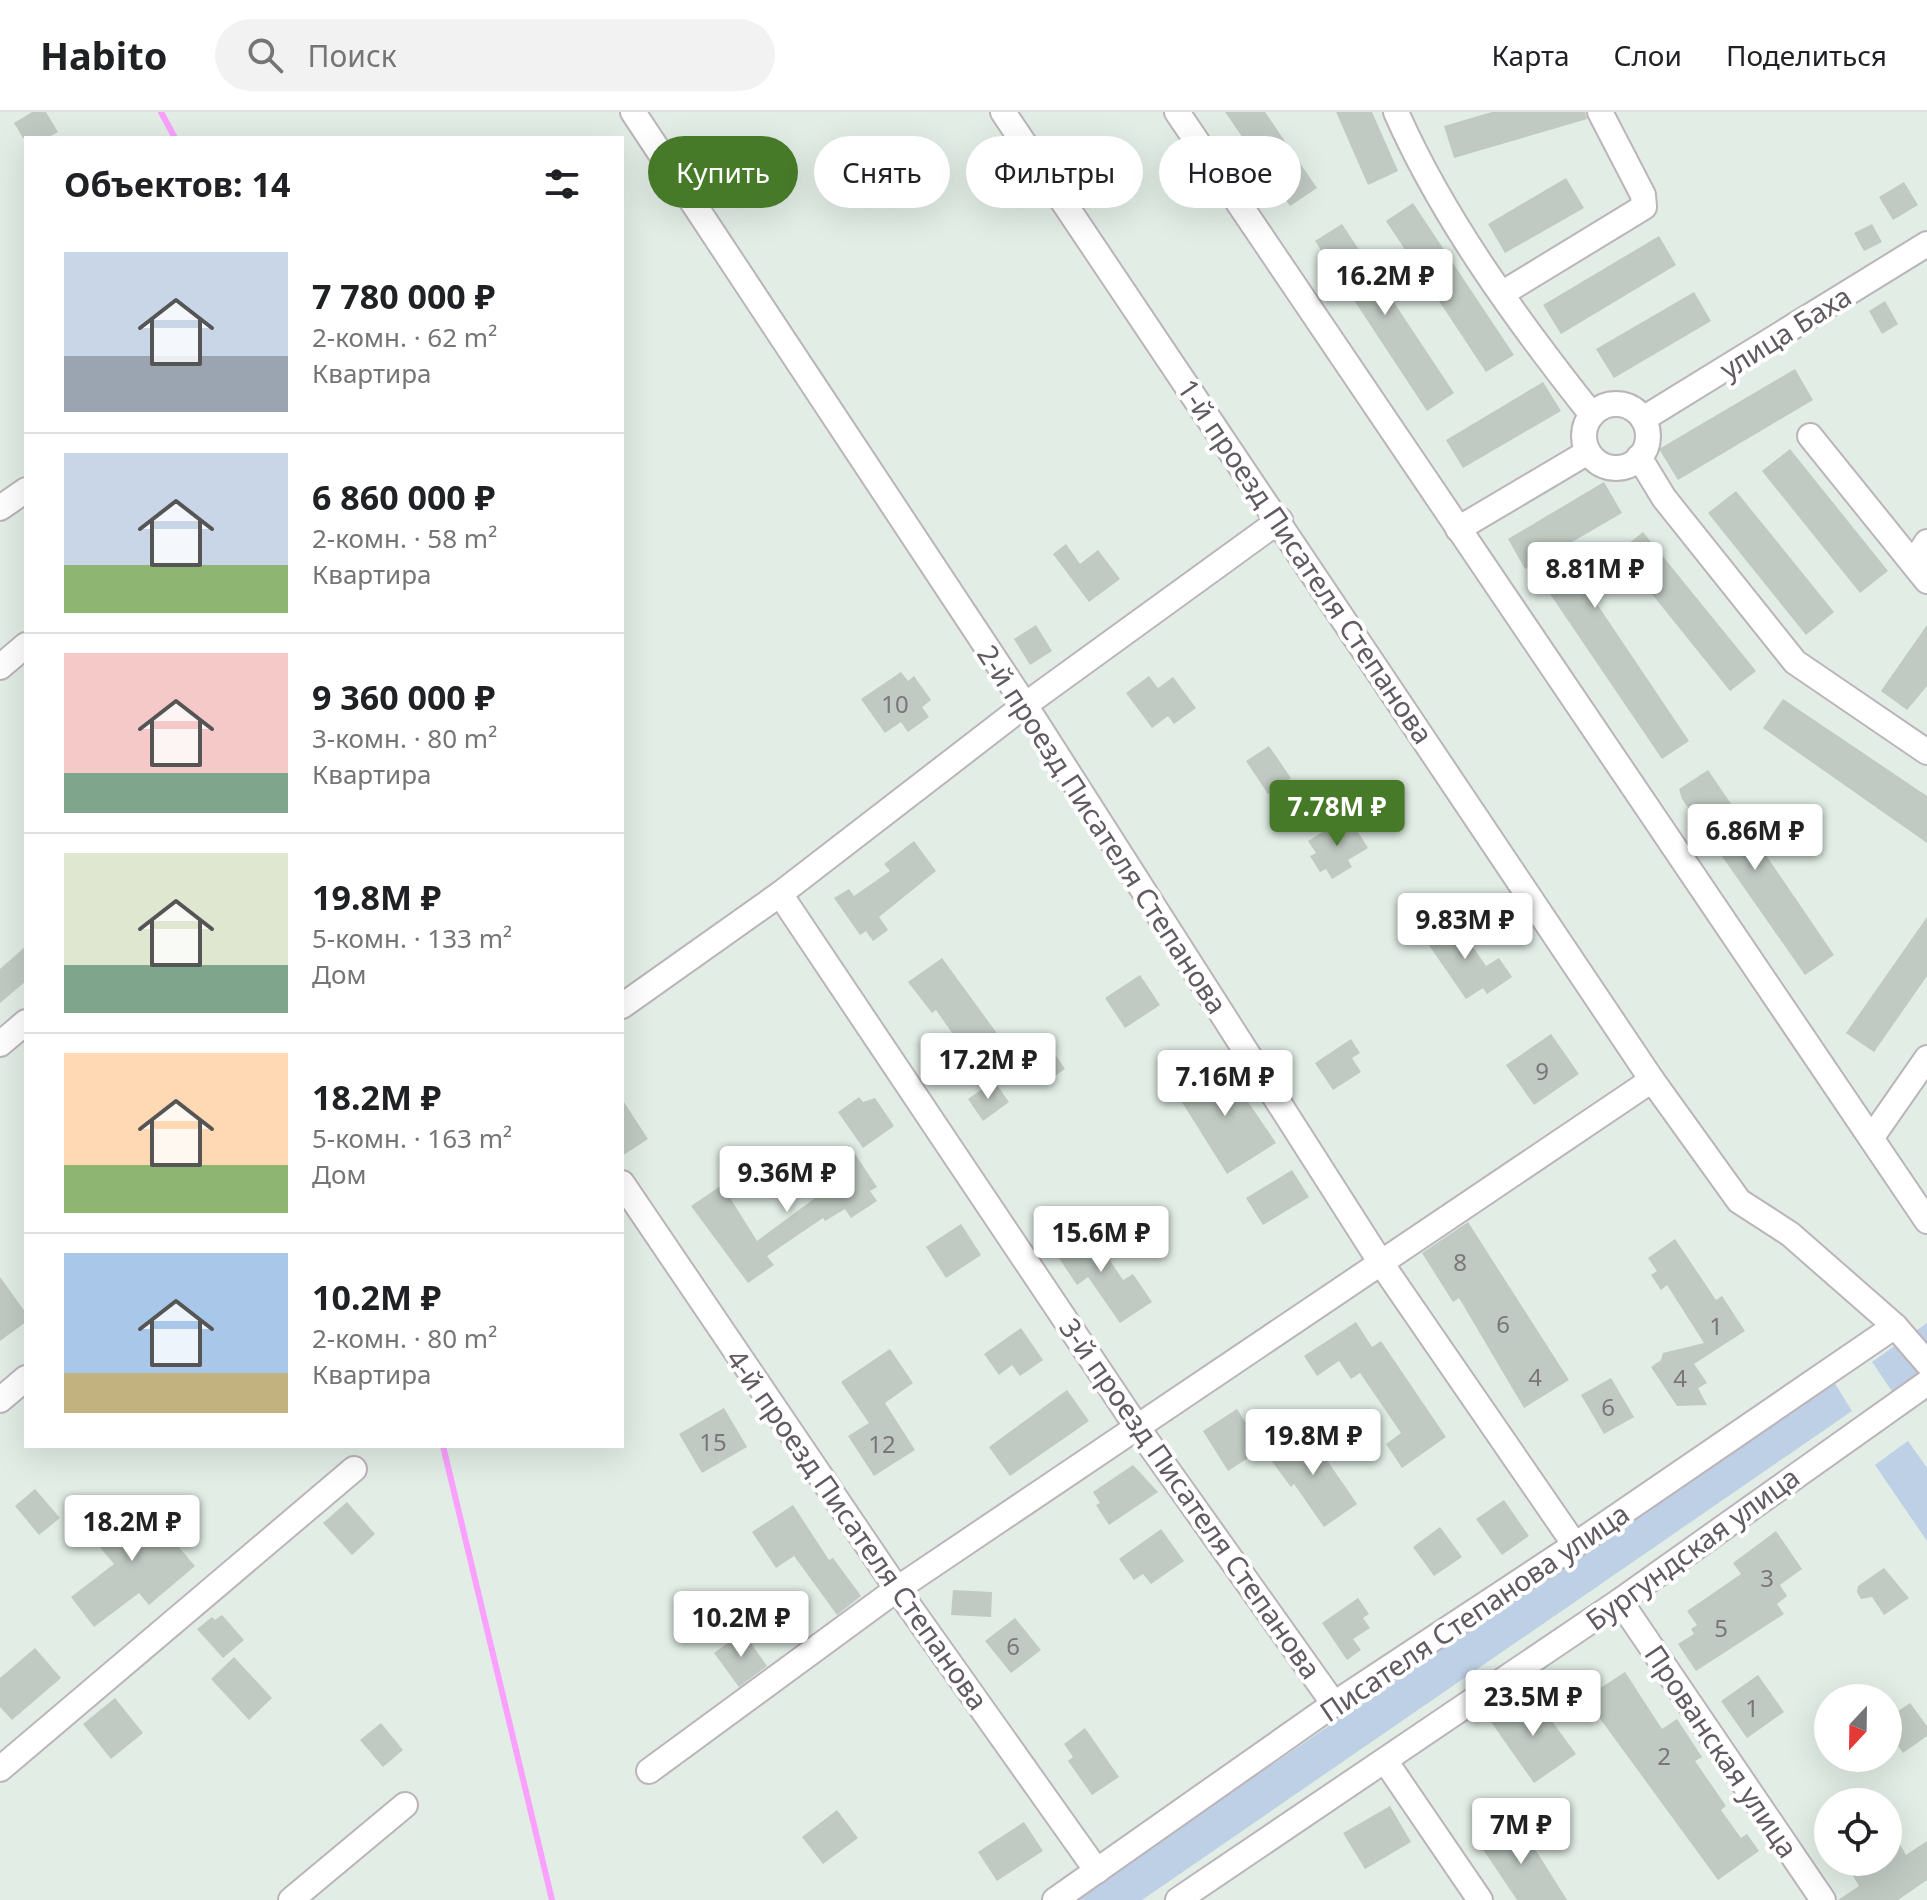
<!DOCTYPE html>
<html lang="ru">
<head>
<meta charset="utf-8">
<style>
  :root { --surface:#fff; --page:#f2f2f2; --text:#202124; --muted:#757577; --line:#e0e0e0; --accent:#477a28 }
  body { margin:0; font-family:"Noto Sans",sans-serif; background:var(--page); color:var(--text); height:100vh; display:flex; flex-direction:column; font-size:30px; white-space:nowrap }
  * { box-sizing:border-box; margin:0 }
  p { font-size:26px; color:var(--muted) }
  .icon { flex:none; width:44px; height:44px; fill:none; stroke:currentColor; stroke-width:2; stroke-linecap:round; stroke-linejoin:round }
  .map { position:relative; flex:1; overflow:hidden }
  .panel { position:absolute; left:24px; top:24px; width:600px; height:1312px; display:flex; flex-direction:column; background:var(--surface); border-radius:0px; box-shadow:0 8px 32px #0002 }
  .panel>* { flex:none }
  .banner { position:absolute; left:648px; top:24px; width:760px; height:72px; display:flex; gap:16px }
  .needle { width:52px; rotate:202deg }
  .tools { position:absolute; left:1814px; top:1572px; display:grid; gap:16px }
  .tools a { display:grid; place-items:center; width:88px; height:88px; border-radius:50%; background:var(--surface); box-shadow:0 8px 32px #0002; font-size:40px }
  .price { position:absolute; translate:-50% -68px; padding:0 18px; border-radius:8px; background:#fff; color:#222; font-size:26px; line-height:52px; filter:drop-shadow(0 2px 4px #0008) }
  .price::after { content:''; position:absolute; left:50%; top:48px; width:24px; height:18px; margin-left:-12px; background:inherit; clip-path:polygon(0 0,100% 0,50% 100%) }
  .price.on { background:var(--accent); color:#fff }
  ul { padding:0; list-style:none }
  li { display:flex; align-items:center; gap:24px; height:200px; padding:0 40px }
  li+li { border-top:2px solid var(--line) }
  li span { display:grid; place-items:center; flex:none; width:224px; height:160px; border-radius:0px; color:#555 }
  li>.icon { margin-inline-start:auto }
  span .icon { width:96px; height:96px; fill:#fffc; stroke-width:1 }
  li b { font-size:34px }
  h2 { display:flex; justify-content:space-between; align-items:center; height:96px; padding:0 40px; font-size:34px }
  .pill { padding:0 28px; border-radius:36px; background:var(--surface); box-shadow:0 8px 32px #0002; font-size:28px; line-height:72px }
  .pill.on { background:var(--accent); color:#fff }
  header { display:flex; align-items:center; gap:48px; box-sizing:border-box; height:112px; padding:0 40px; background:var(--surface); border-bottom:2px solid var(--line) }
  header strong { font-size:38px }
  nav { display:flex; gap:44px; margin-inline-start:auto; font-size:28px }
  .search { width:560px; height:72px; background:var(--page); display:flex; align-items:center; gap:20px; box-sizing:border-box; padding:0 28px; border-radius:44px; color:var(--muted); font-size:30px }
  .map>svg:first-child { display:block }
  .green { fill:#bed0e5 }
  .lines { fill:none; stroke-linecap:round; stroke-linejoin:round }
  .stream { stroke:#faa0fe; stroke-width:6 }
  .building { fill:#c0cac2 }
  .minor-casing { stroke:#bcb4bb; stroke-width:28 }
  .minor { stroke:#fff; stroke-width:24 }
  .labels { text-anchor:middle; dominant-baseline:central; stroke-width:8; stroke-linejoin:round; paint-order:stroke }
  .number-label { font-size:24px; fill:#7a767a }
  .street-label { font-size:28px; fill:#625a62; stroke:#fff }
</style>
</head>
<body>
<header>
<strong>Habito</strong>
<div class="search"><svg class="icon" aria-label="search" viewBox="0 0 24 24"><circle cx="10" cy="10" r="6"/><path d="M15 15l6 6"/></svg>Поиск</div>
<nav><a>Карта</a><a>Слои</a><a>Поделиться</a></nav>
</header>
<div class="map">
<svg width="1927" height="1788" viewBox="0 0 1927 1788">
  <rect width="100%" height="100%" fill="#e1ede5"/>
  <g class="green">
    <path d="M1927,1211V1263L1896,1285L1872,1250Z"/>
    <path d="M1834,1270L1852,1299L1142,1788H1073Z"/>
    <path d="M1908,1329L1927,1356V1429L1875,1353Z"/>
  </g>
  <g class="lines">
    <g class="stream">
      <path d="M161,0L175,26"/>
      <path d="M443,1334L552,1788"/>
    </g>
  </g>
  <g class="building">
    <path d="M32,0H46L58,20L47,26H23L14,11Z"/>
    <path d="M1225,0H1265L1317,76L1290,94Z"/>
    <path d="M1336,0H1372L1398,59L1368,73Z"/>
    <path d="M1492,0H1585L1587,7L1454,46L1444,14Z"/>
    <path d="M1566,66L1584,96L1505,141L1488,112Z"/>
    <path d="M1904,70L1918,93L1893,108L1879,85Z"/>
    <path d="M1413,91L1514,243L1486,260L1386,109Z"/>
    <path d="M1342,112L1454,281L1427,299L1315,129Z"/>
    <path d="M1872,112L1882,130L1864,139L1854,121Z"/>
    <path d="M1659,124L1676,153L1561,222L1543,193Z"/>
    <path d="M1694,180L1711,209L1614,266L1596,237Z"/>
    <path d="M1885,189L1898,212L1882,222L1869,199Z"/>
    <path d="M1795,257L1813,288L1678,368L1659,337Z"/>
    <path d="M1543,270L1561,299L1463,356L1446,328Z"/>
    <path d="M1790,337L1888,459L1860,481L1762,359Z"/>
    <path d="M1604,370L1622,401L1560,437L1689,629L1662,647L1531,454L1525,457L1508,427Z"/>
    <path d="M1736,379L1834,500L1806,523L1708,401Z"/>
    <path d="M1643,420L1756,559L1730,579L1618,440Z"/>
    <path d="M1066,432L1080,452L1098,438L1120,467L1089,490L1053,442Z"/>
    <path d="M1036,513L1052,539L1030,553L1014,527Z"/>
    <path d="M1927,513V574L1907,598L1881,579Z"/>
    <path d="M901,560L908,569L914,564L931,588L922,595L929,605L908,620L901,610L885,621L861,587Z"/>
    <path d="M1149,564L1158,576L1173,565L1196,596L1174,612L1168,604L1152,616L1126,581Z"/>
    <path d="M1783,587L1927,684V731L1763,616Z"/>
    <path d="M1269,634L1291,666L1268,682L1246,649Z"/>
    <path d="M1708,658L1834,843L1805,863L1682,687L1679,677Z"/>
    <path d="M1348,704L1368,736L1348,748L1352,755L1332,767L1326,757L1320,760L1310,744L1316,741L1308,729Z"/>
    <path d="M914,729L936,759L879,805L888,818L873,829L866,819L860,823L834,786L849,777L854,784L890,759L884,752Z"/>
    <path d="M1927,805V864L1874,940L1846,921Z"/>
    <path d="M1453,806L1486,854L1499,846L1512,865L1487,882L1483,876L1466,887L1424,826Z"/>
    <path d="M26,834V869L0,891V857Z"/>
    <path d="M942,846L1004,931L974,952L936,898L932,901L908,870Z"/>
    <path d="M1140,863L1160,893L1125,916L1105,886Z"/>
    <path d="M1551,922L1579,962L1534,993L1506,953Z"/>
    <path d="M1351,927L1360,941L1352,946L1361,960L1333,978L1315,951Z"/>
    <path d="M1051,936L1065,957L1042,973L1028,952Z"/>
    <path d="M1221,950L1276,1031L1227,1062L1175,979Z"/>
    <path d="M994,969L1009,990L983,1009L968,987Z"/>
    <path d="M859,985L863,990L875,986L894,1014L863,1036L838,1000Z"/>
    <path d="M622,987L648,1027L622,1044Z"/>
    <path d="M849,1033L877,1075L870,1079L877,1089L851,1106L845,1097L825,1109L823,1106L767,1144L774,1153L748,1171L691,1094L722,1073L757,1129L826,1078L820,1070L825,1066L817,1054Z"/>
    <path d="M1292,1058L1309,1085L1263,1113L1246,1086Z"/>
    <path d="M1468,1110L1569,1268L1524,1296L1459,1186L1453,1190L1422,1141Z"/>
    <path d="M961,1112L981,1143L946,1166L926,1135Z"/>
    <path d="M1086,1113L1123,1168L1133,1162L1152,1190L1120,1211L1088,1165L1077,1173L1052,1136Z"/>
    <path d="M1675,1127L1716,1188L1722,1184L1745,1219L1694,1252L1707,1271L1698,1276L1707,1293L1677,1294L1651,1255L1661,1248L1663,1241L1704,1231L1667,1173L1661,1178L1651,1163L1657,1159L1648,1146Z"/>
    <path d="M0,1165L26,1201V1210L0,1229Z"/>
    <path d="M1356,1210L1372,1235L1381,1229L1446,1325L1402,1356L1386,1332L1401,1321L1360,1261L1351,1267L1339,1249L1317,1264L1304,1244Z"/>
    <path d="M1021,1216L1043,1248L1020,1264L1012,1253L999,1263L984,1242Z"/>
    <path d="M890,1237L913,1271L885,1291L915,1338L874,1364L848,1324L869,1311L841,1270Z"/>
    <path d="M1611,1266L1634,1305L1604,1322L1581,1283Z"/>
    <path d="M1067,1278L1089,1309L1010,1364L989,1335Z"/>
    <path d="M724,1296L747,1335L702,1361L679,1322Z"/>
    <path d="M1237,1297L1262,1337L1228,1359L1203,1319Z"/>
    <path d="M1305,1316L1357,1392L1324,1415L1294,1372L1291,1375L1267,1343Z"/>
    <path d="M1133,1353L1158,1380L1109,1413L1096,1393L1100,1391L1093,1380Z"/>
    <path d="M35,1377L60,1406L39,1423L15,1394Z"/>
    <path d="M135,1384L195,1454L149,1493L139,1481L94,1515L71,1485L114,1452L89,1422Z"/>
    <path d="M1504,1388L1529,1424L1502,1443L1476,1407Z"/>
    <path d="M347,1390L375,1422L352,1443L323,1411Z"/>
    <path d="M793,1393L829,1448L833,1446L861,1484L837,1503L794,1444L776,1456L752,1420Z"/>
    <path d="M1440,1415L1462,1445L1434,1464L1413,1435Z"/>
    <path d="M1161,1417L1184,1449L1151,1472L1143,1462L1134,1468L1119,1447Z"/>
    <path d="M1776,1419L1802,1457L1780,1473L1787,1484L1777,1492L1784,1502L1696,1559L1678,1532L1694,1522L1691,1517L1697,1513L1687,1499L1741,1462L1733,1451Z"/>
    <path d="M1884,1456L1909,1486L1884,1503L1872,1485L1861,1487L1857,1480L1858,1474Z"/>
    <path d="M953,1478L992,1480L991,1505L951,1503Z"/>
    <path d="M1358,1486L1369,1502L1363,1506L1370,1516L1353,1527L1361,1538L1347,1548L1322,1511Z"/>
    <path d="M222,1503L244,1528L223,1546L197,1517L212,1505L215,1508Z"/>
    <path d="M1015,1506L1041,1538L1011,1561L985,1529Z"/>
    <path d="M743,1520L767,1554L739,1575L714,1541Z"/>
    <path d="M35,1536L61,1566L12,1608L0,1595V1566Z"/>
    <path d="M234,1545L272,1586L249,1608L211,1567Z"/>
    <path d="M1625,1560L1662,1617L1677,1607L1702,1645L1695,1649L1726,1694L1721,1698L1741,1726L1747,1722L1759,1739L1718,1768L1585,1586Z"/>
    <path d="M1758,1563L1784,1600L1747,1626L1721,1589Z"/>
    <path d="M1532,1582L1576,1642L1534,1671L1491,1610Z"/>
    <path d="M115,1586L143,1621L111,1647L83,1612Z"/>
    <path d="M1910,1591L1927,1614V1624L1903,1641L1888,1620V1606Z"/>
    <path d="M381,1611L403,1638L383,1655L360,1628Z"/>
    <path d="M1085,1616L1119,1665L1092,1683L1068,1649L1073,1645L1064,1632Z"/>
    <path d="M1390,1694L1411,1730L1365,1757L1343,1721Z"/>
    <path d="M837,1698L858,1726L823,1752L802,1725Z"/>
    <path d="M1516,1709L1542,1748L1567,1788H1517L1480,1733Z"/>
    <path d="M1024,1710L1043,1739L997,1769L978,1740Z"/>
    <path d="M1888,1711L1906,1743L1927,1729V1768L1898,1788H1838L1859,1774L1845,1750H1888Z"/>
  </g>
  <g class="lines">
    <g class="minor-casing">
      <g id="minor">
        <path d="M633,0L1025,593L1381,1151L1575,1433"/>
        <path d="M1003,0L1652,968L1739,1089L1790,1122L1895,1214L1927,1251"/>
        <path d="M1177,0L1927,1109"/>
        <path d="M1396,0C1443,107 1519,211 1592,303"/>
        <path d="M1503,181L1644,95L1643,83L1600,0"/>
        <circle cx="1616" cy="324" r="32"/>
        <path d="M1643,307L1927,132"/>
        <path d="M1810,324L1927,469"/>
        <path d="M1639,345L1664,386L1795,550L1927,640"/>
        <path d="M0,396L26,378"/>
        <path d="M1458,417L1588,340"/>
        <path d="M1913,451L1927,430"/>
        <path d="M0,555L26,533"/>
        <path d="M780,782L1137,1315L1334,1592"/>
        <path d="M622,894L780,782L1025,593L1280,408"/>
        <path d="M0,932L26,910"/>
        <path d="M1872,1025L1927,946"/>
        <path d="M622,1071L897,1477L1097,1759"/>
        <path d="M0,1288L26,1266"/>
        <path d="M1620,1489L1823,1788"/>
        <path d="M1386,1650L1480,1788"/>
        <path d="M0,1657L354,1357"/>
        <path d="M649,1659L897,1477L1652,968"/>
        <path d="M291,1788L405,1693"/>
        <path d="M1055,1788L1334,1592L1575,1433L1895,1214"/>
        <path d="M1178,1788L1620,1489L1927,1271"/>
      </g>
    </g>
    <use href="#minor" class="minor"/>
  </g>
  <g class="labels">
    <g class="number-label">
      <text x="895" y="591">10</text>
      <text x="1542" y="958">9</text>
      <text x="1460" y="1149">8</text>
      <text x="1503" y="1211">6</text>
      <text x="1716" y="1213">1</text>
      <text x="1535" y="1264">4</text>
      <text x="1680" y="1265">4</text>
      <text x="1608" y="1294">6</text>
      <text x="713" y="1329">15</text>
      <text x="882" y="1331">12</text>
      <text x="1767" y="1465">3</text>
      <text x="1721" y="1515">5</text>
      <text x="1013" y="1533">6</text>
      <text x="1752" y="1595">1</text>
      <text x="1664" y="1643">2</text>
    </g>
    <g class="street-label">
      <text transform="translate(1785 220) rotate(-32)">улица Баха</text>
      <text transform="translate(1306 449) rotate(56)">1-й проезд Писателя Степанова</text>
      <text transform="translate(1103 717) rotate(57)">2-й проезд Писателя Степанова</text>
      <text transform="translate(1191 1386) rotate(55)">3-й проезд Писателя Степанова</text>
      <text transform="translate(858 1417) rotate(55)">4-й проезд Писателя Степанова</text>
      <text transform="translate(1692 1436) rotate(-36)">Бургундская улица</text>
      <text transform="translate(1474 1500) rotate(-34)">Писателя Степанова улица</text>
      <text transform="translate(1722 1639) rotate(56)">Прованская улица</text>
    </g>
  </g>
</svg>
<div class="tools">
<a><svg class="needle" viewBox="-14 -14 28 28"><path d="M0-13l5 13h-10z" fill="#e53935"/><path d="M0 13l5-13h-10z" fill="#757577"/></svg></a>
<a><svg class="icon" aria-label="locate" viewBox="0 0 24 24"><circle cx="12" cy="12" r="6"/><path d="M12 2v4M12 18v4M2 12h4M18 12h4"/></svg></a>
</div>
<b class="price" style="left:1385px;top:205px">16.2M ₽</b>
<b class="price" style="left:1595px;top:498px">8.81M ₽</b>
<b class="price on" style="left:1337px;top:736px">7.78M ₽</b>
<b class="price" style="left:1755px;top:760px">6.86M ₽</b>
<b class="price" style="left:1465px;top:849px">9.83M ₽</b>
<b class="price" style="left:988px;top:989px">17.2M ₽</b>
<b class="price" style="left:1225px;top:1006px">7.16M ₽</b>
<b class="price" style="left:787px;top:1102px">9.36M ₽</b>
<b class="price" style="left:1101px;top:1162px">15.6M ₽</b>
<b class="price" style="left:1313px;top:1365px">19.8M ₽</b>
<b class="price" style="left:132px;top:1451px">18.2M ₽</b>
<b class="price" style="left:741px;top:1547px">10.2M ₽</b>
<b class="price" style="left:1533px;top:1626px">23.5M ₽</b>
<b class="price" style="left:1521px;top:1754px">7M ₽</b>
<div class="banner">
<a class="pill on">Купить</a>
<a class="pill">Снять</a>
<a class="pill">Фильтры</a>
<a class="pill">Новое</a>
</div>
<section class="panel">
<h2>Объектов: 14<svg class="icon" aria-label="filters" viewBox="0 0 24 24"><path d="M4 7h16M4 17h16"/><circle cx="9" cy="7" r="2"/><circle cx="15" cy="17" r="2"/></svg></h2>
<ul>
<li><span style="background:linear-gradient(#c9d6e8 65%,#9aa5b1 0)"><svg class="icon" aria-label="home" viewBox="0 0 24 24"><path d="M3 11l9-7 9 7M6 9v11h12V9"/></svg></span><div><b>7 780 000 ₽</b><p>2-комн. · 62 m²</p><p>Квартира</p></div></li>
<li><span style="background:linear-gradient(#c9d6e8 70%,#8fb573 0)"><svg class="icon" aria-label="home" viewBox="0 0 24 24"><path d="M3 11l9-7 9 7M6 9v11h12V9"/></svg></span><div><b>6 860 000 ₽</b><p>2-комн. · 58 m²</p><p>Квартира</p></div></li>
<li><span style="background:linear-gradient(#f6c9c9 75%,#7fa58c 0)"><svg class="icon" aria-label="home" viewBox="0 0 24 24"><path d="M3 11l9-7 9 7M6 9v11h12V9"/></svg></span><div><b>9 360 000 ₽</b><p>3-комн. · 80 m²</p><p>Квартира</p></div></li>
<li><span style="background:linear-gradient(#dfe7d0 70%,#7fa58c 0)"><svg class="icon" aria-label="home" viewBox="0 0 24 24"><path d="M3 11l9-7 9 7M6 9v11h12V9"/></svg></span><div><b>19.8M ₽</b><p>5-комн. · 133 m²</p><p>Дом</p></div></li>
<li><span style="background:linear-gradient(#ffd9b3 70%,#8fb573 0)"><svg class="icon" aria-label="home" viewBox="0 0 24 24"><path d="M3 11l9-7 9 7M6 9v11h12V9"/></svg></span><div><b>18.2M ₽</b><p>5-комн. · 163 m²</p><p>Дом</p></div></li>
<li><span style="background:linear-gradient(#a9c7e8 75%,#c2b280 0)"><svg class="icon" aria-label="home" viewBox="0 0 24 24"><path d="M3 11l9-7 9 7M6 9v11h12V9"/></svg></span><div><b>10.2M ₽</b><p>2-комн. · 80 m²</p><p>Квартира</p></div></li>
</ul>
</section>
</div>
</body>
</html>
